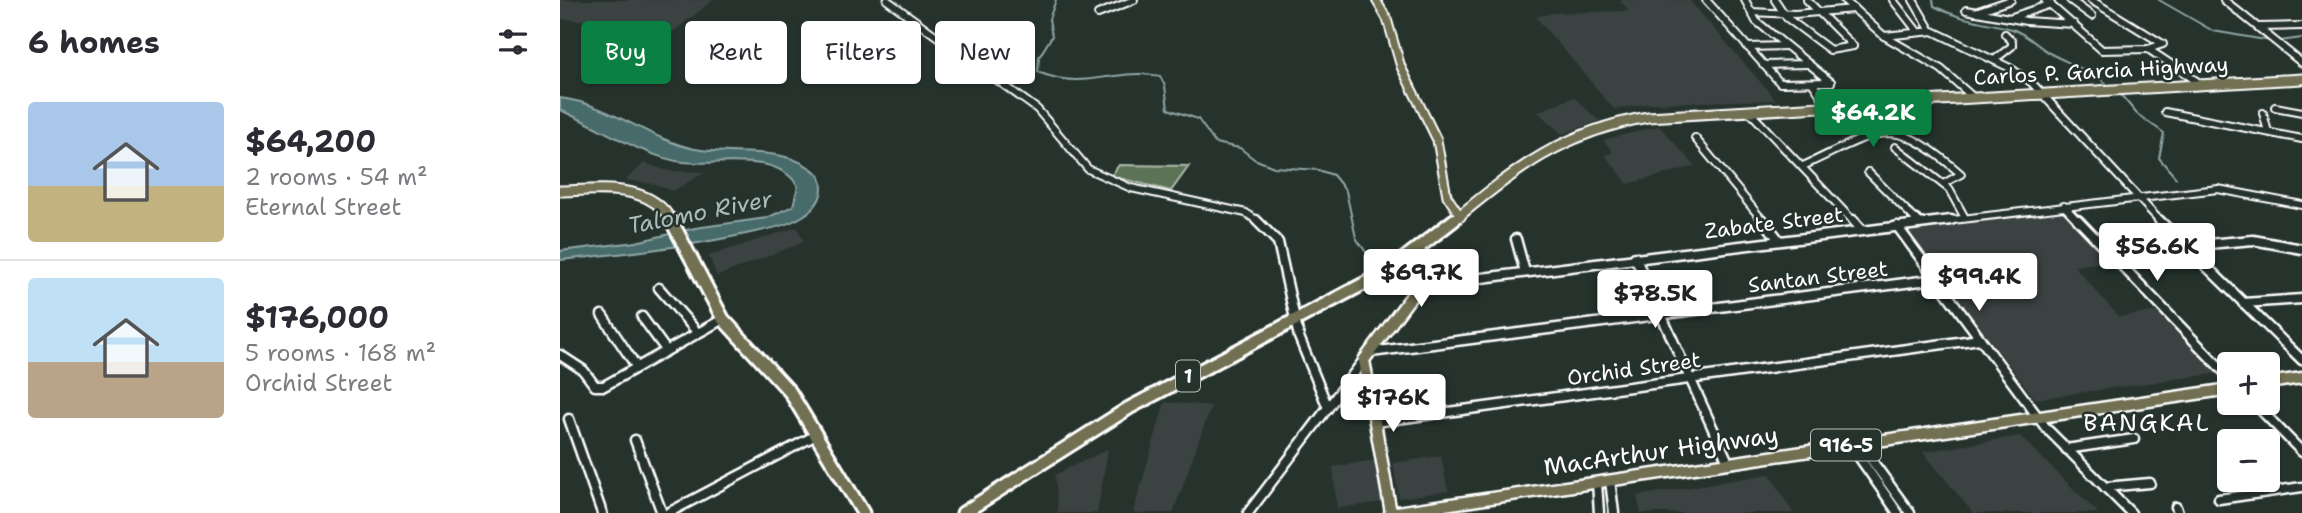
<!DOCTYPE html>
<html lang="en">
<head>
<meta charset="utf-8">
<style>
  :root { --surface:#fff; --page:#f7f7f7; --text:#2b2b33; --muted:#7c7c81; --line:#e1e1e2; --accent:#0b8043 }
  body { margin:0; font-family:"Shantell Sans",sans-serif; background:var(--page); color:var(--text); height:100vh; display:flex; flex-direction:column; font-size:26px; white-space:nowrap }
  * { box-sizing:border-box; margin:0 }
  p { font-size:23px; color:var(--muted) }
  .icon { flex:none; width:38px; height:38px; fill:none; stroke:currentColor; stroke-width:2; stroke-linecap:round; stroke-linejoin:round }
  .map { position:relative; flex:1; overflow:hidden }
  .details { display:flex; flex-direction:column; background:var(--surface); width:560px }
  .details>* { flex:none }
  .guide { position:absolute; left:21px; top:21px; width:665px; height:63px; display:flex; gap:14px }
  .controls { position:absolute; left:1657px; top:352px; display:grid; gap:14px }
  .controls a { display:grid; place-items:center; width:63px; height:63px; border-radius:7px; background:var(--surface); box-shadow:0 2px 5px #0004; font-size:35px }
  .price { position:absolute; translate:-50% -60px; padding:0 16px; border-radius:7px; background:#fff; color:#222; font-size:23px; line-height:46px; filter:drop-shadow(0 2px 4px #0008) }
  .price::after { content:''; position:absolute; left:50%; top:42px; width:21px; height:16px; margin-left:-10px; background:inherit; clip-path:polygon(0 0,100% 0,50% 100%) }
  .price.on { background:var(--accent); color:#fff }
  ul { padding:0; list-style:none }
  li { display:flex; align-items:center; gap:21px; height:175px; padding:0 28px }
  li+li { border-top:2px solid var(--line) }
  li span { display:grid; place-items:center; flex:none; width:196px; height:140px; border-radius:7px; color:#555 }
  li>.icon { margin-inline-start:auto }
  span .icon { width:84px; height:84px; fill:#fffc; stroke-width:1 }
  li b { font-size:30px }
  h2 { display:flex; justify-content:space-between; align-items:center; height:84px; padding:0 28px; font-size:30px }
  .chip { padding:0 24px; border-radius:7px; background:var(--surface); box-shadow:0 2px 5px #0004; font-size:24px; line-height:63px }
  .chip.on { background:var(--accent); color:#fff }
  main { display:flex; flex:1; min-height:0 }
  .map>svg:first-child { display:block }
  .built { fill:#3a4343 }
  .green { fill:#5c7357; stroke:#aeb9ab; stroke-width:2 }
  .water { fill:#466a6a; stroke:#90a6a6; stroke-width:2 }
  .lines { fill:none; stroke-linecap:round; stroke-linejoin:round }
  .stream { stroke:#90a6a6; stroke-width:2 }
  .minor-far1-casing { stroke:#fff; stroke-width:10 }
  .minor-casing { stroke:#fff; stroke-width:13 }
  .major-far1-casing { stroke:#fff; stroke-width:11 }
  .major-casing { stroke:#fff; stroke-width:15 }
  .highway-far1-casing { stroke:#fff; stroke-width:13 }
  .highway-casing { stroke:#fff; stroke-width:17 }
  .minor-far1 { stroke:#26332d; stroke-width:6 }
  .minor { stroke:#26332d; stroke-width:8 }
  .major-far1 { stroke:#716f52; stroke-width:7 }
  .major { stroke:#716f52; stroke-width:10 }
  .highway-far1 { stroke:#716f52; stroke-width:9 }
  .highway { stroke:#716f52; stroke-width:11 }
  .labels { text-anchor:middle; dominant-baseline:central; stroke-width:5; stroke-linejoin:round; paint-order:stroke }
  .shield { fill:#26332d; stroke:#bec2c0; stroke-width:2 }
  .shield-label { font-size:19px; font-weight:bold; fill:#fff }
  .street-label { font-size:21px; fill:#fff; stroke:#26332d }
  .water-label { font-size:23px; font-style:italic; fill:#acbcbc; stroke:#26332d }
  .quarter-label { font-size:24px; letter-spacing:2px; fill:#fff; stroke:#26332d }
  .near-street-label { font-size:24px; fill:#fff; stroke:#26332d }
</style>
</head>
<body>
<main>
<section class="details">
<h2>6 homes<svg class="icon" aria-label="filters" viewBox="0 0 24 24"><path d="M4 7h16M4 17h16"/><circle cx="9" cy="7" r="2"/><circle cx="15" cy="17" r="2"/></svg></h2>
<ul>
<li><span style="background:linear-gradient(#a9c7e8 60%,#c2b280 0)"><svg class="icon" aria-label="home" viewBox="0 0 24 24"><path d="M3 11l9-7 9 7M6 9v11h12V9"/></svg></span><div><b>$64,200</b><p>2 rooms · 54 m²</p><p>Eternal Street</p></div></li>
<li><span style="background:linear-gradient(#bfe0f5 60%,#b9a48a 0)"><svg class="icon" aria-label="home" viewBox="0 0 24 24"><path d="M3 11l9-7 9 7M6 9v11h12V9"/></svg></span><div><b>$176,000</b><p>5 rooms · 168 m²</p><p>Orchid Street</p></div></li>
</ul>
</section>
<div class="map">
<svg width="1742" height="513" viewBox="0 0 1742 513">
  <rect width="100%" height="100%" fill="#26332d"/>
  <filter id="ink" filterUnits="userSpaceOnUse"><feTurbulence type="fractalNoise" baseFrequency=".0143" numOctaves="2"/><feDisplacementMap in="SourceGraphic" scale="14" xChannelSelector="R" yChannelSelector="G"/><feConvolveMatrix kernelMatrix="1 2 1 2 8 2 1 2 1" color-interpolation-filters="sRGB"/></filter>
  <g filter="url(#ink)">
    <g class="built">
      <path d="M0,0H153L104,39L65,36L62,23L0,19Z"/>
      <path d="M1060,0H1129L1216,100L1091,103L1054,109L976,17L993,13L1069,11Z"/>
      <path d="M1014,97L1039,121L1002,134L978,112Z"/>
      <path d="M1099,126L1135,166L1068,184L1045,155L1053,152L1043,140Z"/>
      <path d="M84,163L108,171L145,172L113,191L95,184L66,180Z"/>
      <path d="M1504,210L1552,261L1514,266L1559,317L1599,311L1658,373L1475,399L1346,229Z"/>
      <path d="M237,227L244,242L157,276L149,256Z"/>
      <path d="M605,402L651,406L613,513H573Z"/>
      <path d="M1460,436L1474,450L1538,513H1413L1363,452Z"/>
      <path d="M548,449L537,513H498L495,475Z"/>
      <path d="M881,456L888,491L839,498L833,463Z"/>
      <path d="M816,460L822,502L777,508L773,467Z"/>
      <path d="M1210,474L1233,513H1081L1077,496Z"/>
    </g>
    <path class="green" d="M559,165L629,166L611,191L551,176Z"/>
    <path class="water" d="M0,98C50,104 87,139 135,149C177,157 226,143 259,175C267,192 258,207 243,216C224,228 198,231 176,236C118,248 59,254 0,260V251L76,242L135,228L207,218L233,206L238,186C216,151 160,166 123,162C86,158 36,125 0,110Z"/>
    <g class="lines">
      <g class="stream">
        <path d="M496,0L489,19L492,36L479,57L478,72C525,92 554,67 600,76L605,86L608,109L638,119L655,143L680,148L694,159L714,167L758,170L773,175L786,191L796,238L815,265"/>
        <path d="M1373,0L1374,6C1404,22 1421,20 1452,29C1469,35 1478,47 1493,55C1511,64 1529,71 1546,83"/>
        <path d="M1599,0L1653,31L1711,41"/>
        <path d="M1720,41L1742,38"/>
        <path d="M1561,95L1577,114L1604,133L1599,158L1616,178"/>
      </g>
      <g class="minor-far1-casing">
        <g id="minor-far1">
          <path d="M327,0L477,109L528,169L571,188L686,213L699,222"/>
          <path d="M1146,0L1220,83L1271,82"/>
          <path d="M1185,0L1196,21L1271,82"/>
          <path d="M1215,0L1227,18L1270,50L1293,46"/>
          <path d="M1247,0L1293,46"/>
          <path d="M1284,0L1324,36L1381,69L1414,98"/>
          <path d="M1333,0L1357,31"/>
          <path d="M1353,0L1371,31"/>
          <path d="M1485,0L1542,50L1588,49L1603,44L1531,0"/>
          <path d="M1510,0L1532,16"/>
          <path d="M1664,0L1742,63"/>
          <path d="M1406,10L1466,21L1514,24"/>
          <path d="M1191,12L1235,14L1294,9"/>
          <path d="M1415,12L1451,0"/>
          <path d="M538,14L574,0"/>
          <path d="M1449,18L1491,4"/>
          <path d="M1698,27L1742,26"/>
          <path d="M1324,36L1373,31L1450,68L1471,82L1601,222"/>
          <path d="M1187,47L1226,46"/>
          <path d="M1588,49L1641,84"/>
          <path d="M1434,60L1452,46V41L1445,34"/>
          <path d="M1203,65L1249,64"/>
          <path d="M1253,84L1268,106"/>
          <path d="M1715,107L1742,112"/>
          <path d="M1188,110L1294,222"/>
          <path d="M1605,112L1742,139"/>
          <path d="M1703,113L1708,132"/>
          <path d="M1135,138L1204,222"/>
          <path d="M1335,147L1389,189L1405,218"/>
          <path d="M1243,166C1320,131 1329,111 1401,174L1383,184"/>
          <path d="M1308,172L1358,222"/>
          <path d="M1504,206L1519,222"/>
          <path d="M1376,222L1658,189L1742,205"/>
        </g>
      </g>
      <g class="minor-casing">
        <g id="minor">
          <path d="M696,220L718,242L739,337L768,408"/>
          <path d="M1203,220L1219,240"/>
          <path d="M1293,220L1302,230"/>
          <path d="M1356,220L1359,223"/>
          <path d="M1518,220L1670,378"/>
          <path d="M1599,220L1742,360"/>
          <path d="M1337,226L1486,428L1571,513"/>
          <path d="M956,239L965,272"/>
          <path d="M1625,246L1693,240L1742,249"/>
          <path d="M1075,257L1168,462"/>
          <path d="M857,286L1391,220"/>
          <path d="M99,288L137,332"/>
          <path d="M1683,303L1742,299"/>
          <path d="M42,315L76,366"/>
          <path d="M82,317L106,350"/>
          <path d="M811,352L1376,279"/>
          <path d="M0,355L23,370L35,386H44L163,319"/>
          <path d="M1693,402L1742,452"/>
          <path d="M9,419L42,513"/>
          <path d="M815,422L1420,339"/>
          <path d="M75,440L102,513"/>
          <path d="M1299,443L1350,513"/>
          <path d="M1290,444L1338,513"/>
          <path d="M1506,449L1574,439"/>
          <path d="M1050,480L1054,513"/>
          <path d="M1037,482L1039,513"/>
          <path d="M1545,487L1590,483"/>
          <path d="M1659,499L1742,487"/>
          <path d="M1616,507L1618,513"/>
          <path d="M108,513L256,435"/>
          <path d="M688,513L804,360"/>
        </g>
      </g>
      <g class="major-far1-casing">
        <path id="major-far1" d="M816,0L827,19L841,67L877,140L887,196L901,217"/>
      </g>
      <g class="major-casing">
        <g id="major">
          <path d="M1708,383L1742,378"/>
          <path d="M830,513L1670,389"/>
          <path d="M831,513L804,360L853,294L865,264L859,250"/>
        </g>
      </g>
      <g class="highway-far1-casing">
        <g id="highway-far1">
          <path d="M0,191C39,190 91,182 112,222"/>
          <path d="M892,222C955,169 1005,131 1088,117L1742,79"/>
        </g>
      </g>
      <g class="highway-casing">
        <g id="highway">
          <path d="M111,220L163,319L230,392L303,513"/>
          <path d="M403,513L569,408L828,271L894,220"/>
        </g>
      </g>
      <use href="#minor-far1" class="minor-far1"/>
      <use href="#minor" class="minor"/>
      <use href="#major-far1" class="major-far1"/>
      <use href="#major" class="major"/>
      <use href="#highway-far1" class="highway-far1"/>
      <use href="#highway" class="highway"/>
    </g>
  </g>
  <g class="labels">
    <g class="shield">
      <rect x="616" y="360.5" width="24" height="31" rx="5"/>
      <rect x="1251" y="429.5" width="70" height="31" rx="5"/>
    </g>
    <g class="shield-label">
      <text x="628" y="376">1</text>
      <text x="1286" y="445">916-5</text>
    </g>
    <g class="street-label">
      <text transform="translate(1541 71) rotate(-3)">Carlos P. Garcia Highway</text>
      <text transform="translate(1214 223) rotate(-7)">Zabate Street</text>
      <text transform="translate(1258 277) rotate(-7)">Santan Street</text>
      <text transform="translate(1074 369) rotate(-8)">Orchid Street</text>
    </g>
    <g class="water-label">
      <text transform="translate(140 212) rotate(-11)">Talomo River</text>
    </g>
    <g class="quarter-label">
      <text x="1587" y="423">BANGKAL</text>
    </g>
    <g class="near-street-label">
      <text transform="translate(1101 451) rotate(-8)">MacArthur Highway</text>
    </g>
  </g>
</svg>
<div class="controls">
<a>+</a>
<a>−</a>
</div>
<b class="price on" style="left:1313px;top:149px">$64.2K</b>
<b class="price" style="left:1597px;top:283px">$56.6K</b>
<b class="price" style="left:861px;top:309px">$69.7K</b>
<b class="price" style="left:1419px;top:313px">$99.4K</b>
<b class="price" style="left:1095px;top:330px">$78.5K</b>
<b class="price" style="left:833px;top:434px">$176K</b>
<div class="guide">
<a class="chip on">Buy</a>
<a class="chip">Rent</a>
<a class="chip">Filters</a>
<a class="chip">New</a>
</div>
</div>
</main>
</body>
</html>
